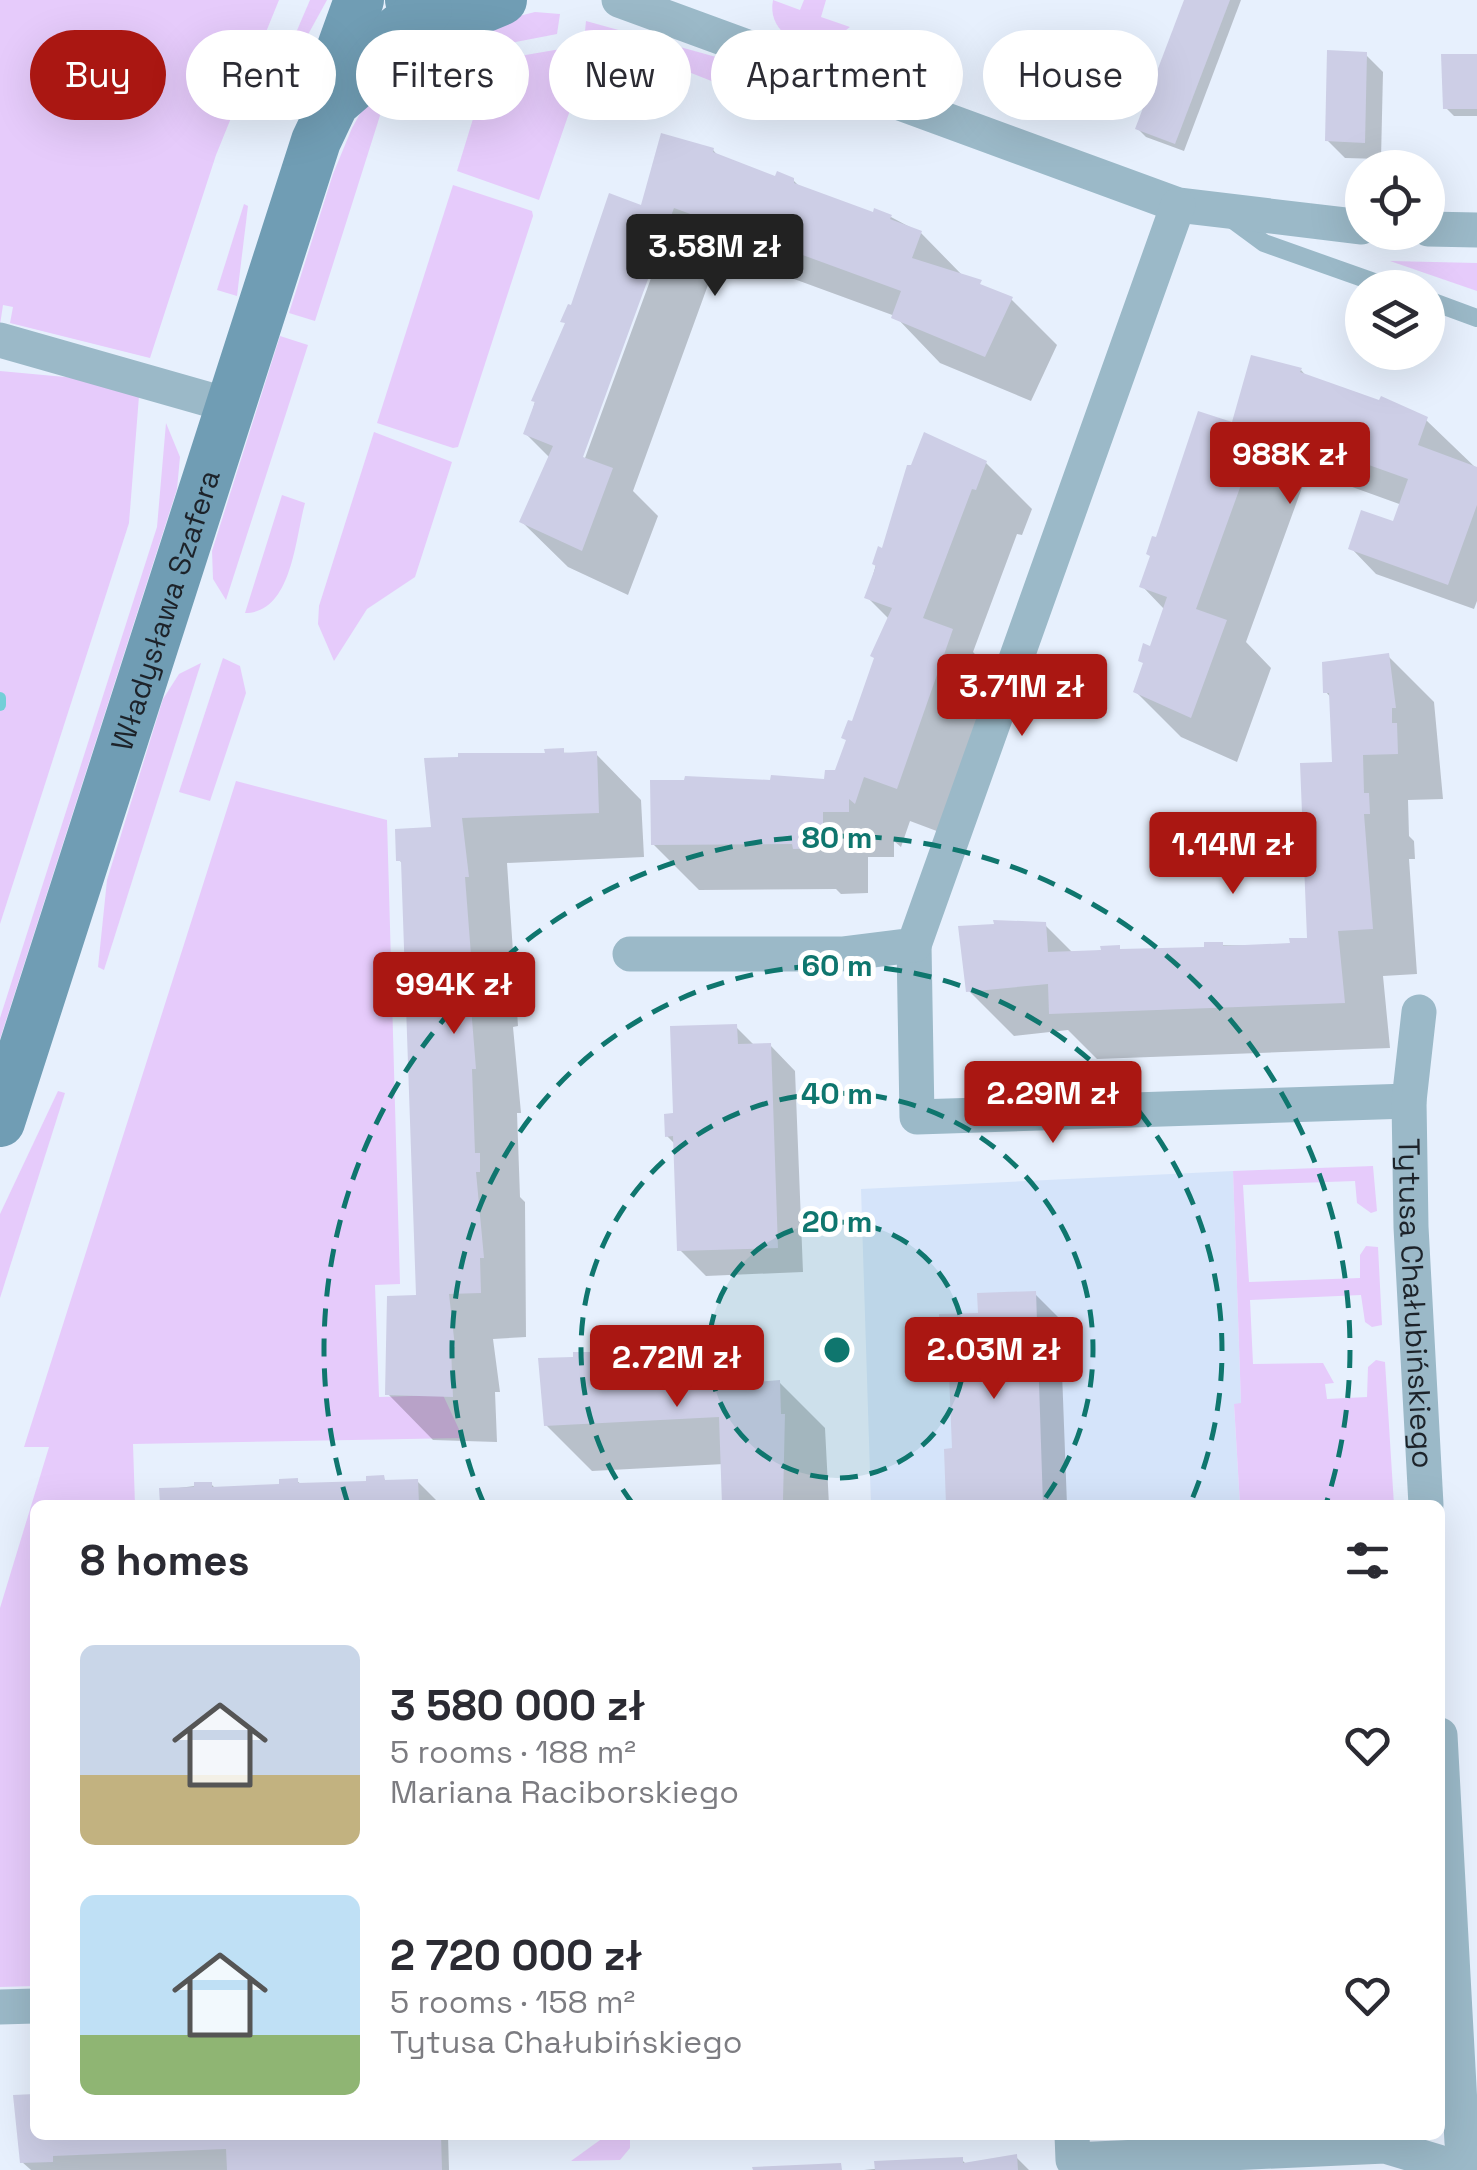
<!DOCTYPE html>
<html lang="en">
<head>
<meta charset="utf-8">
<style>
  :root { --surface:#fff; --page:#f2f2f3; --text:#2b2b33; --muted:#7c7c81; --accent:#aa1712 }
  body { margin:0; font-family:"Space Grotesk",sans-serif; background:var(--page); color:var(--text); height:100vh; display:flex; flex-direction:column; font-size:38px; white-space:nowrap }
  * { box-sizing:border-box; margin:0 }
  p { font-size:32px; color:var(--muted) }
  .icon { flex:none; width:55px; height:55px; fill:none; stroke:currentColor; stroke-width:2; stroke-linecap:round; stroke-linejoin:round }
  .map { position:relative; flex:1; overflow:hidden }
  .details { position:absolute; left:30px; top:1500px; width:1415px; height:640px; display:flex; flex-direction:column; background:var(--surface); border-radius:15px; box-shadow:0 10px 40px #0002 }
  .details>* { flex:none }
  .banner { position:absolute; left:30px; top:30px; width:1418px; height:90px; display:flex; gap:20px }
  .buttons { position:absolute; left:1345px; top:150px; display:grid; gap:20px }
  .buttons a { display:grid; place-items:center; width:100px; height:100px; border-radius:50%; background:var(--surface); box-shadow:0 10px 40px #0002; font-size:50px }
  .price { position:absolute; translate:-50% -85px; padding:0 22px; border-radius:10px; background:var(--accent); color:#fff; font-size:32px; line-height:65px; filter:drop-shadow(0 2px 5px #0008) }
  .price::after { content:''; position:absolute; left:50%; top:60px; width:30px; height:22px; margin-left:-15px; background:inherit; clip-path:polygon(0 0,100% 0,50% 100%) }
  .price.on { background:#222; color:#fff }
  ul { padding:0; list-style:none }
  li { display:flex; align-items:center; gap:30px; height:250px; padding:0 50px }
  li span { display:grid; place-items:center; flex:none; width:280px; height:200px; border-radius:15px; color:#555 }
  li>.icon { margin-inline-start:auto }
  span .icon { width:120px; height:120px; fill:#fffc; stroke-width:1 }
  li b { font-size:42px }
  h2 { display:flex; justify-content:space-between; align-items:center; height:120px; padding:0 50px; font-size:42px }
  .tag { padding:0 35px; border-radius:45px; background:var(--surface); box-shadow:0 10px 40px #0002; font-size:35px; line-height:90px }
  .tag.on { background:var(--accent); color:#fff }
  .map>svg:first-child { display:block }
  .built { fill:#d5e4fa }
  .green { fill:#e6cbfb }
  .shadow { fill:#0003; fill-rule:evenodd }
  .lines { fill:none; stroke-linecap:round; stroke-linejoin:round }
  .stream { stroke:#74cfd8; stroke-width:12 }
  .building { fill:#cdcee6 }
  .lane { stroke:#9bb9c8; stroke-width:18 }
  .street { stroke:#9bb9c8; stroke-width:35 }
  .secondary { stroke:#709db4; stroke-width:50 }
  .ring { fill:none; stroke:#0f766e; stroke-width:5; stroke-dasharray:18 12 }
  .labels { text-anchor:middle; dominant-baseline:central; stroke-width:10; stroke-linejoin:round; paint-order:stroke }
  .street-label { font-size:30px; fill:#1d232a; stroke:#fff }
  .centre { fill:#0f766e; stroke:#fff; stroke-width:5 }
  .ring-label { font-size:30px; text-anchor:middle; font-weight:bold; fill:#0f766e; stroke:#fff; stroke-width:10; stroke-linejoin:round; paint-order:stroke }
</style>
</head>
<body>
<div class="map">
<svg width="1477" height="2170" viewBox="0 0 1477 2170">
  <rect width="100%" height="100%" fill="#e7f0fd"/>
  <path class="built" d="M1233,1171L1241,1404L1234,1405L1240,1505H871L861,1189Z"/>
  <g class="green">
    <path d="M0,0H279L216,155L150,358L10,323L13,307L3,305L0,325Z"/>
    <path d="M310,0H327L294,60L286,56Z"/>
    <path d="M773,0L800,10L804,0H826L821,17L850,27L825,46C798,48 767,31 773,0Z"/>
    <path d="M535,12L560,14L557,34L396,65L315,321L289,313L333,174L352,128L389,62L426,39Z"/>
    <path d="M586,21L727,60L719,84L585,31Z"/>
    <path d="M584,45L586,64L539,200L457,171L488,70L474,66L461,84L442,92L412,83L414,74Z"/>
    <path d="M453,185L532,211L533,216L458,447L453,448L377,423Z"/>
    <path d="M244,204L248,206L237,296L217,290Z"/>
    <path d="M1390,261L1477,263V291Z"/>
    <path d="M280,336L308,345L226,600L213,579L212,551Z"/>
    <path d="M0,371L76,378L139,396L129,523L0,924Z"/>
    <path d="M166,423L180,457L177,489L0,1039V1018L157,527Z"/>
    <path d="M374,432L452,462L415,577L367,609L334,661L318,624L319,606Z"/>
    <path d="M282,495L305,503C295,539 292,613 245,613Z"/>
    <path d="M223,658L240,666L246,693L210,801L179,792Z"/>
    <path d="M201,663L104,970L98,967L107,880L163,699L179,674Z"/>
    <path d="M236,781L387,820L400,1284L375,1285L379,1397L443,1395L463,1438L133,1444L135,1505H35V1986L0,1987V1608L49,1447H24Z"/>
    <path d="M58,1091L65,1093L0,1298V1214Z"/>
    <path d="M1373,1166L1377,1211L1371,1213L1357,1203L1355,1181L1243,1185L1249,1282L1360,1278V1255L1366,1246L1378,1247L1382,1325L1372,1327L1365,1322L1361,1295L1250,1300L1253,1364L1323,1363L1334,1383L1325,1384L1327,1399L1367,1397L1368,1367L1376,1360L1385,1362L1394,1505H1240L1234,1404L1241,1403L1233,1171Z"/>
    <path d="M607,2135H630V2148L620,2160L571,2161Z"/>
  </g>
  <g class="shadow">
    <path d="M1187,0H1241L1184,151L1146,137L1138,129Z"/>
    <path d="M1366,55L1383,72L1381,159L1345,158L1327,140Z"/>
    <path d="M1477,56V116H1454L1446,108Z"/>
    <path d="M713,150L720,158L777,179L793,180L801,188L874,215L891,217L921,233L965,278L1011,299L1057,345L1031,401L940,363L895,316L720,252L633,491L658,516L628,595L568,567L522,522L550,458L526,434L539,387L573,309L643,208ZM660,240H665L581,469L577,467Z"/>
    <path d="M1301,370L1308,378L1426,420L1477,469V601L1474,609L1376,574L1351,548L1394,525L1402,505L1308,471L1246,642L1271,668L1237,762L1181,737L1135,691L1165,610L1142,586L1158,540L1234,426Z"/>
    <path d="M986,463L1032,509L1022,535L1017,534L973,652L997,677L942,833L910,821L901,847L894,841V857H868V893L841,894L836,889L699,890L653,844L826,782L837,772L890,620L867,597L880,550L884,551Z"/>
    <path d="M1388,656L1434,702L1443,799L1408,800L1409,836L1414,841L1415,859H1409L1417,974L1383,976L1390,1048L1097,1059L1068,1030L1014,1036L968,990L1045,925L1074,954L1119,948L1123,952L1206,949V945L1292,946L1310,941L1334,764L1332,699L1326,692Z"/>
    <path d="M547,752L596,754L641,800L644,857L507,863L518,1026L513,1027L521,1113H517L520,1197L525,1202L526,1337L493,1339L500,1392H495L497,1442L433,1440L388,1394L419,1298L403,864L399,860L434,830L548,756Z"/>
    <path d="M736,1027L755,1046L770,1045L795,1071L803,1272L706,1276L680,1250L676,1145L667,1136L675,1115Z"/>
    <path d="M1035,1294L1060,1319L1067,1505H948L954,1450L952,1383L944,1375L980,1315Z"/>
    <path d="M676,1353L709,1356L738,1386L779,1382L825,1428L829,1505H725L724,1464L592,1471L546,1425L592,1355L596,1359Z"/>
    <path d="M383,1478L388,1483L417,1481L441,1505H164L162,1490L211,1484L216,1489L282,1486L297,1481L302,1485L369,1483Z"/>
    <path d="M35,2095V2135H448L449,2170H31L22,2162Z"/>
    <path d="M1016,2157L1029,2170H864L962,2160L967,2165Z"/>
  </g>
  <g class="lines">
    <path class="stream" d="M0,698V705"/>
  </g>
  <g class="building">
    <path d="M1184,0H1230L1175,144L1135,129Z"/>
    <path d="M1327,50L1367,52L1365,143L1325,141Z"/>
    <path d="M1441,54H1477V109H1443Z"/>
    <path d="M661,133L714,148L713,152L775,176L777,171L794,178V183L873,212L874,208L892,215L890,219L922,231L912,258L982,280L980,284L1013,297L985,357L891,318L901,291L674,208L583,457L613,468L582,551L519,522L553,446L523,434L535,402L531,401L565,323L560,322L568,304L571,305L609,193L641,205Z"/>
    <path d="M1251,355L1302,368L1300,372L1379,400L1381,396L1428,417L1418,445L1477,467V505L1448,585L1348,549L1361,510L1393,521L1408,479L1262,427L1196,609L1227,620L1191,718L1133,692L1143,663L1138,661L1143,643L1150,646L1167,597L1139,587L1150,556L1146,554L1152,536L1156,537L1198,411L1232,422Z"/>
    <path d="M924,432L987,461L976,490L972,489L923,618L953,629L897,789L864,777L855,804L849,799V812H823V848L793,849L792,844L651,845L650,780H684L685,776L770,780L771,775L824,779L825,770H835L846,740L841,738L848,720L852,721L874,658L870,656L892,608L864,598L876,566L872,564L878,546L882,548L907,465H911Z"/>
    <path d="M1389,653L1396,708H1392V723H1397L1398,754L1363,755L1364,793H1369L1370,814H1364L1373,929L1338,931L1345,1003L1049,1014L1048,984L966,992L958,926L994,924L993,920L1046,922L1048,952L1101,950L1100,946L1120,945V949L1204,947V942H1223V946L1290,943L1289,938H1307L1300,763L1332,762L1329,693H1323L1322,662Z"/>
    <path d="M564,748V753L597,751L599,813L462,818L469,877H465L473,981L469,982L476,1069H472L475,1153H480V1172H476L484,1258H480L481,1293L449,1294L455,1347H451L453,1397L385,1395L387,1296L416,1295L401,861H396L395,829L431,827L424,758L458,757V753H545L544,749Z"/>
    <path d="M737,1024L738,1044L771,1043L778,1248L677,1251L673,1136L665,1137L664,1114L673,1113L670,1026Z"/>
    <path d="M1036,1291L1043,1505H946L944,1449L952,1448L949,1375L942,1376L939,1314L978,1313L977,1293Z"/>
    <path d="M659,1350L710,1354V1386L780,1380L781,1414H785L783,1500L788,1505H722L719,1417L544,1426L538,1358L573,1357V1352H593L594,1357L659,1355Z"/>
    <path d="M384,1475L385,1480L418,1479L419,1505H160L159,1488L194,1487V1482H212V1487L279,1484V1479L298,1478V1483L366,1481V1476Z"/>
    <path d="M35,2094V2135H441L442,2170H227L226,2149L53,2156V2162L20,2163L13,2095Z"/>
    <path d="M1017,2154L1018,2170H875L874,2161L963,2157V2163Z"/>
    <path d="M841,2163L842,2170H753L752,2167Z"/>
  </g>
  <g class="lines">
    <g class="lane">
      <path d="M1230,218L1264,243L1391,288"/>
      <path d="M1428,300L1477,318"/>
    </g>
    <g class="street">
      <path d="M619,0L1178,205L1362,227"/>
      <path d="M1428,229L1477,230"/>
      <path d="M0,340L228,405"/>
      <path d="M914,945L917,1117L1409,1101"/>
      <path d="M630,954H842L914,945L1178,205"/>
      <path id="s1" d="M1419,1012L1409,1101L1411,1227L1426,1505"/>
      <path d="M1440,1735L1462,2142L1467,2170"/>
      <path d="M0,2007L35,2006"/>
      <path d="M1072,2135L1073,2160L1385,2146L1465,2170"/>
    </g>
    <g class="secondary">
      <path d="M410,0C442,18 469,16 502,0"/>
      <path d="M334,103L333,72L359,0"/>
      <path id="s2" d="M0,1122L316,141L334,103L356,84L399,29L427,10"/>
    </g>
  </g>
  <circle cx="837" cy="1350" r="128" fill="#0f766e" fill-opacity=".12"/>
  <g class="ring">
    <circle cx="837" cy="1350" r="128"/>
    <path d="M633 1504A256 256 0 1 1 1041 1504"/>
    <path d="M484 1504A385 385 0 1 1 1190 1504"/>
    <path d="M348 1504A513 513 0 1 1 1326 1504"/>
  </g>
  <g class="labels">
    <g class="street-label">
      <text stroke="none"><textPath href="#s2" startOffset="538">Władysława Szafera</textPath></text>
      <text stroke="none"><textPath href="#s1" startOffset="292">Tytusa Chałubińskiego</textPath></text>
    </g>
  </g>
  <circle cx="837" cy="1350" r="15" class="centre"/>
  <g class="ring-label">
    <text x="837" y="848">80 m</text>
    <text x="837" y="976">60 m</text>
    <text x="837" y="1104">40 m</text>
    <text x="837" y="1232">20 m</text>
  </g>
</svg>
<div class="buttons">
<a><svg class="icon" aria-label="locate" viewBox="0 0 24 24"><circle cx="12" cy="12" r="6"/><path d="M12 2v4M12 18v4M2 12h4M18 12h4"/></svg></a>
<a><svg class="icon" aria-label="layers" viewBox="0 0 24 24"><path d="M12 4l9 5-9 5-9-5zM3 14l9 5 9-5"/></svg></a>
</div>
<b class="price on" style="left:715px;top:299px">3.58M zł</b>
<b class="price" style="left:1290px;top:507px">988K zł</b>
<b class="price" style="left:1022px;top:739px">3.71M zł</b>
<b class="price" style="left:1233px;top:897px">1.14M zł</b>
<b class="price" style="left:454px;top:1037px">994K zł</b>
<b class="price" style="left:1053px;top:1146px">2.29M zł</b>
<b class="price" style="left:994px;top:1402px">2.03M zł</b>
<b class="price" style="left:677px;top:1410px">2.72M zł</b>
<div class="banner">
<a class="tag on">Buy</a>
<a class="tag">Rent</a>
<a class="tag">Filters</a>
<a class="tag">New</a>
<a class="tag">Apartment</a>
<a class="tag">House</a>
</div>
<section class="details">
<h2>8 homes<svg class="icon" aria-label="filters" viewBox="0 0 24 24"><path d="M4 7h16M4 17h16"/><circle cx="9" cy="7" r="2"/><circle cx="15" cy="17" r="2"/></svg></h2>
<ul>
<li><span style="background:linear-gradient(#c9d6e8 65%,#c2b280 0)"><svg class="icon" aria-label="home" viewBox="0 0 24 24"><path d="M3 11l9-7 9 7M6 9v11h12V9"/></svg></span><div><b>3 580 000 zł</b><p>5 rooms · 188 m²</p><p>Mariana Raciborskiego</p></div><svg class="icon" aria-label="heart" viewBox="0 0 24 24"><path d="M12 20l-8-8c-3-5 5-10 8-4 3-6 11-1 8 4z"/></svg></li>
<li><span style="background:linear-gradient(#bfe0f5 70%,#8fb573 0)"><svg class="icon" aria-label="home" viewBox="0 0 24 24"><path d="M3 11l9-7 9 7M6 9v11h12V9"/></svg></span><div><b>2 720 000 zł</b><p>5 rooms · 158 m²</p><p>Tytusa Chałubińskiego</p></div><svg class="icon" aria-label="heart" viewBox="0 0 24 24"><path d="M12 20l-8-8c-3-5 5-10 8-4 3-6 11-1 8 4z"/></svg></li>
</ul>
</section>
</div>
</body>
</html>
